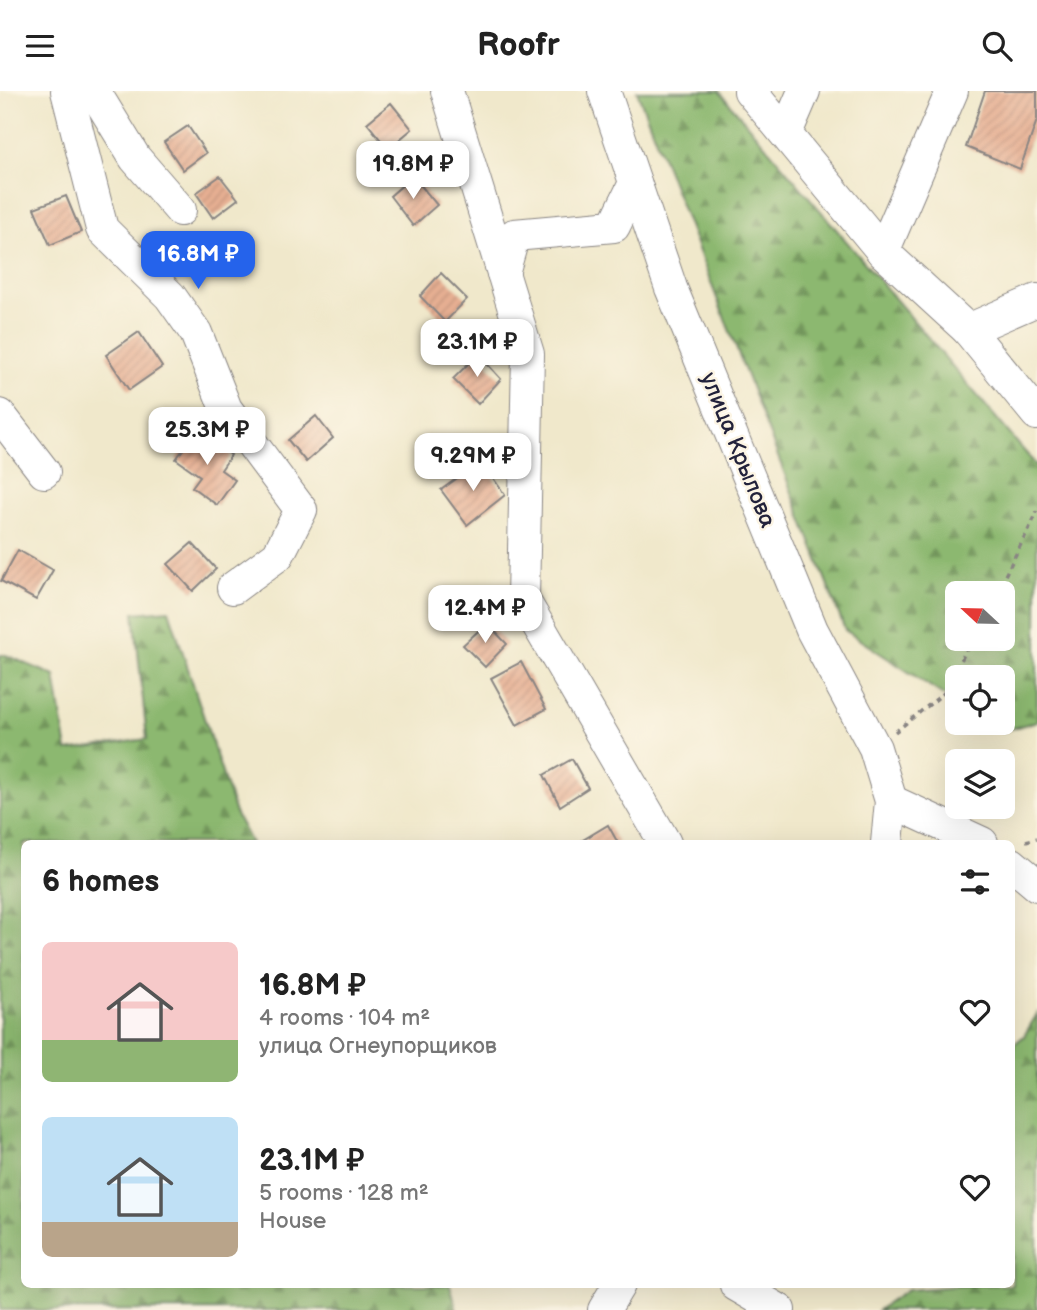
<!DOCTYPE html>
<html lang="en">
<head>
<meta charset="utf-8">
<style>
  :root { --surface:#fff; --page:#f6f6f6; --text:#222; --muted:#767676; --accent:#2563eb }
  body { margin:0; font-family:"Balsamiq Sans",sans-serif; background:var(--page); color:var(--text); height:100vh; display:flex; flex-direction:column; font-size:26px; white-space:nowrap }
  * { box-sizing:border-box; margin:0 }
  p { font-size:23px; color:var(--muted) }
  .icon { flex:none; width:38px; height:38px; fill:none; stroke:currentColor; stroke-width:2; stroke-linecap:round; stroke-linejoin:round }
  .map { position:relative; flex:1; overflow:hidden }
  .sheet { position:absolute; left:21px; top:749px; width:994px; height:448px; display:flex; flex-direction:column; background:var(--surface); border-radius:10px; box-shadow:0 7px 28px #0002 }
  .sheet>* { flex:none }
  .needle { width:46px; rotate:292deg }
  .fabs { position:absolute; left:945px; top:490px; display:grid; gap:14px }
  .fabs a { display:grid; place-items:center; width:70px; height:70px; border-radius:10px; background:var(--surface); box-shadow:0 7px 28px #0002; font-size:35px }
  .price { position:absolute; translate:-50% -60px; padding:0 16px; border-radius:14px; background:#fff; color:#222; font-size:23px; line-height:46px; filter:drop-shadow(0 2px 4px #0008) }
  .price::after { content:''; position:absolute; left:50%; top:42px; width:21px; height:16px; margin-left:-10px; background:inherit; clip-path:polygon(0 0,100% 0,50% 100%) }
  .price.current { background:var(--accent); color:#fff }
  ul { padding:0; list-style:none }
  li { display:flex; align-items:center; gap:21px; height:175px; padding:0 21px }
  li span { display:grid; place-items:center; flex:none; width:196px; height:140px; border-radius:10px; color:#555 }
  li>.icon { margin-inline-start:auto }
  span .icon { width:84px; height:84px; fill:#fffc; stroke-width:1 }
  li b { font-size:30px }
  h2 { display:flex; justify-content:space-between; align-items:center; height:84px; padding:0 21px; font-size:30px }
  header { display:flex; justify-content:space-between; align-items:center; height:91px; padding:0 21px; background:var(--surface); font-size:32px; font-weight:600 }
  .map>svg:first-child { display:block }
  .forest { fill:url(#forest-firs); stroke:#576d55; stroke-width:2; fill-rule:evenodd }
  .building { fill:url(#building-hatch) }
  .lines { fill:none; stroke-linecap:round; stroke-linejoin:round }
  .minor-casing { stroke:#898583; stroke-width:34 }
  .path { stroke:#898583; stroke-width:3.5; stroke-dasharray:5 5; stroke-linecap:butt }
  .minor { stroke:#fff; stroke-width:32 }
  .labels { text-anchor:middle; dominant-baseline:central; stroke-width:5; stroke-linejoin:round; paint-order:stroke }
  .street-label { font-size:23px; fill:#22223b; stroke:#fcf5e5 }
</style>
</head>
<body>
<header><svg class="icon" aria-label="menu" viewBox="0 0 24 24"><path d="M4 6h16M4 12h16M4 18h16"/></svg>Roofr<svg class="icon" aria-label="search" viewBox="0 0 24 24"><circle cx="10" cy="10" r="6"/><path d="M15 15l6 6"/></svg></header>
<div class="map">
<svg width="1037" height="1219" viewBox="0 0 1037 1219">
  <defs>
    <pattern id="forest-firs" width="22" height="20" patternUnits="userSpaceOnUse" patternTransform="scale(1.75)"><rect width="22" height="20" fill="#8cb86f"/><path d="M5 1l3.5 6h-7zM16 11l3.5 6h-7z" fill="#72955c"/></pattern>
    <pattern id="building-hatch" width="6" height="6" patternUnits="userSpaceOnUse" patternTransform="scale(1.75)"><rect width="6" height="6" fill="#e6af92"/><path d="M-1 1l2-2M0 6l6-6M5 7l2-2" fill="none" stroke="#c5967f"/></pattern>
  </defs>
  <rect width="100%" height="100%" fill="#fcf5e5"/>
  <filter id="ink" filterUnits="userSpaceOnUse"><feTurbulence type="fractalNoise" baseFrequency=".0143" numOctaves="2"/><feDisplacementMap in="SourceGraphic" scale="14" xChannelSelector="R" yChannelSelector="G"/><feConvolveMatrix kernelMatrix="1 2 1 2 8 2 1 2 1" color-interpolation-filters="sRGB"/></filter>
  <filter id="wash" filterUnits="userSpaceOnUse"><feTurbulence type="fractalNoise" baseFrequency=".00686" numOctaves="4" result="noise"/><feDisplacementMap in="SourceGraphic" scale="28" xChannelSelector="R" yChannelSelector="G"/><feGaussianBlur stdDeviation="1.57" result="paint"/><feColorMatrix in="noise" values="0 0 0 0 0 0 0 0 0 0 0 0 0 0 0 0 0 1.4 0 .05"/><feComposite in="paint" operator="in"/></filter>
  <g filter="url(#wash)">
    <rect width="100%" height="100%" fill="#f0e8cb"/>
    <g class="forest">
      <path d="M637,0H719L1037,375V630L1001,641L986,632H1003V586H957V613L845,539ZM957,502H1003V548H957Z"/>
      <path d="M169,519L235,722L251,752H24V1194H450L457,1219H0V564H6L55,585L67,660L147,648L134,522Z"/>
      <path d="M1037,923V1219H878L907,1199L970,1194H1012V955L1024,945Z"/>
    </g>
    <g id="blocks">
      <g class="building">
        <path d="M985,0H1037V29L1020,78L966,56Z"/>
        <path d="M391,12L412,38L388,58L367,32Z"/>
        <path d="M188,35L206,62L183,79L164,51Z"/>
        <path d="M220,85L238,108L213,127L196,102Z"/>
        <path d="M413,85L437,114L413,135L390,105Z"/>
        <path d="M66,105L81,141L50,154L34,117Z"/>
        <path d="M441,182L467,208L445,231L420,205Z"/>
        <path d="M139,241L162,276L129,299L106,264Z"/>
        <path d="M478,263L501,288L478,313L453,288Z"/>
        <path d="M316,325L333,347L306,371L288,349Z"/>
        <path d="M198,339L231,364L221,379L235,389L217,414L192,396L200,385L176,368Z"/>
        <path d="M481,370L505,404L467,434L441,399Z"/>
        <path d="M192,452L216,478L193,500L168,473Z"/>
        <path d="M18,459L53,479L36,509L1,490Z"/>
        <path d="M487,532L507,553L485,576L463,554Z"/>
        <path d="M521,571L546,618L517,634L491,587Z"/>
        <path d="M572,668L588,697L560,715L544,684Z"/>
        <path d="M608,734L618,752H578Z"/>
      </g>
    </g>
  </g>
  <g filter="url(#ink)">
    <use href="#blocks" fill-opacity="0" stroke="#898583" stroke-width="2"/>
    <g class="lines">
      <g class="minor-casing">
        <g id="minor">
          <path d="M67,0L102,138L170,205L196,242L226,318L301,419L278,464L233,497"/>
          <path d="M94,0L135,67L180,119"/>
          <path d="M447,0L528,263L523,508L665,752"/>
          <path d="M604,0L671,197L812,539L875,657L891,710L887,752"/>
          <path d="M750,0L883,161L968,239L1037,323"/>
          <path d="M786,42L804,0"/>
          <path d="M883,161L952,0"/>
          <path d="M503,182L514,144L614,135L635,92"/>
          <path d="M968,239L1037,209"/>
          <path d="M0,324L44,381"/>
          <path d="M891,710L982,752"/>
          <path d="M1012,773L1037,794"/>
          <path d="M736,1194L779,1219"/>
          <path d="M604,1219L619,1194"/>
        </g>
      </g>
      <g class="path">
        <path d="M996,502L1034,428L1037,420"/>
        <path d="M895,641L944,602L972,548"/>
        <path d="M1026,750L1037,747"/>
      </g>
      <use href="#minor" class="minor"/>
    </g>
  </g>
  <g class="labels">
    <g class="street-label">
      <text transform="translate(738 359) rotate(68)">улица Крылова</text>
    </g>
  </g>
</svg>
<div class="fabs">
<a><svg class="needle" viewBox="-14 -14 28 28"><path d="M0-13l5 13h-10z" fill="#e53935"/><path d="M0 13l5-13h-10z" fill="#767676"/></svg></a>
<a><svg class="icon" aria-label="locate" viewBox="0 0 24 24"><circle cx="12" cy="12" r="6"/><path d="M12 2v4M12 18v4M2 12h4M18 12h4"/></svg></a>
<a><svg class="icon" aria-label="layers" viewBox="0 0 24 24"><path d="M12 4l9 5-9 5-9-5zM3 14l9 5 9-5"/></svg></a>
</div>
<b class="price" style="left:413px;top:110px">19.8M ₽</b>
<b class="price current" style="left:198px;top:200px">16.8M ₽</b>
<b class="price" style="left:477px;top:288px">23.1M ₽</b>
<b class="price" style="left:207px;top:376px">25.3M ₽</b>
<b class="price" style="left:473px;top:402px">9.29M ₽</b>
<b class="price" style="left:485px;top:554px">12.4M ₽</b>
<section class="sheet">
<h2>6 homes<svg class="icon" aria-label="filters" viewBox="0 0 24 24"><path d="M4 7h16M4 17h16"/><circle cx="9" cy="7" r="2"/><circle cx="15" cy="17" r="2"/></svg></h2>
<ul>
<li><span style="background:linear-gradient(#f6c9c9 70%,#8fb573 0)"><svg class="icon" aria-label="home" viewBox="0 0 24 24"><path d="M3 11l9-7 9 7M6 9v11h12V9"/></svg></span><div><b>16.8M ₽</b><p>4 rooms · 104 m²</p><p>улица Огнеупорщиков</p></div><svg class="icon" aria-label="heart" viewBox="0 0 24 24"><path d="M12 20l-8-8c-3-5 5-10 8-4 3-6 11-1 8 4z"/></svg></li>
<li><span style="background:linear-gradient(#bfe0f5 75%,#b9a48a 0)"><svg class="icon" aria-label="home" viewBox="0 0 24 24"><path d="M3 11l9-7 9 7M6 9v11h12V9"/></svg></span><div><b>23.1M ₽</b><p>5 rooms · 128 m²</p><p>House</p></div><svg class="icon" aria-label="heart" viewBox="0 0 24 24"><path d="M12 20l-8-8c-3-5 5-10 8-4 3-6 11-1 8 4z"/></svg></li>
</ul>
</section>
</div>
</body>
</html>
